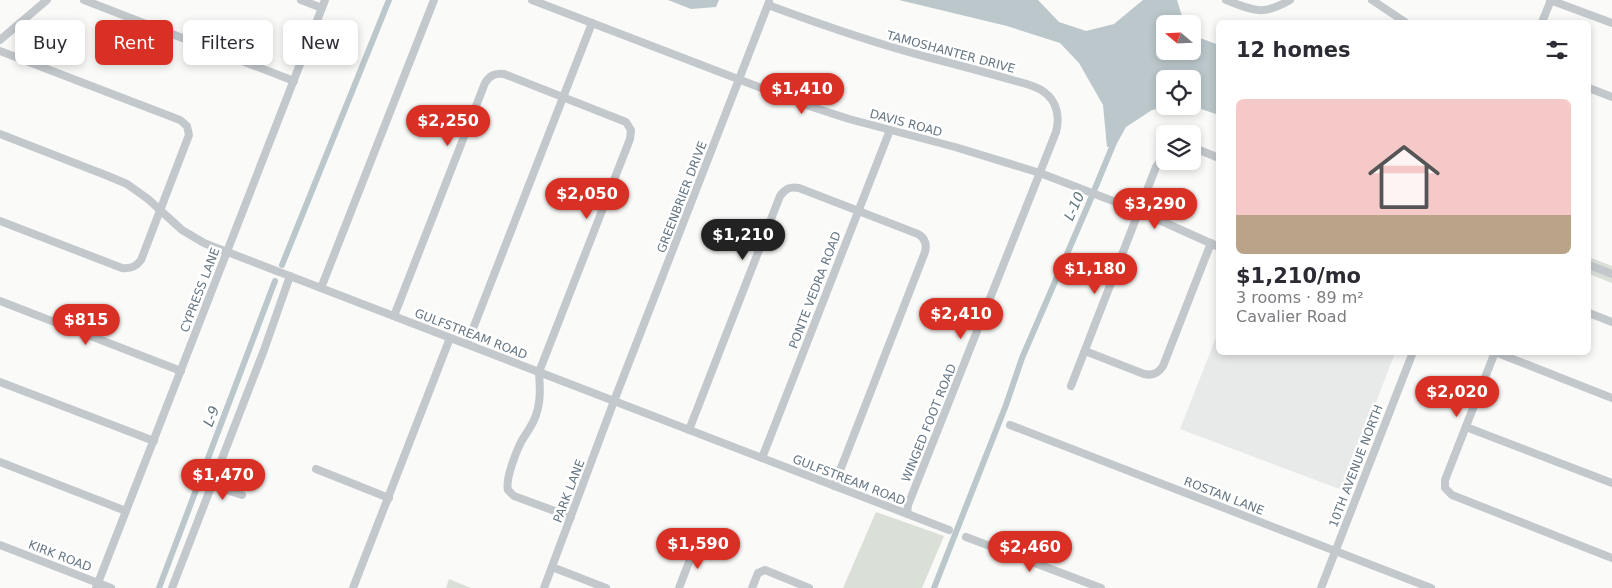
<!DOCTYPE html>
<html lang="en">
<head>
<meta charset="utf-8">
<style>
  :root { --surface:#fff; --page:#f7f7f7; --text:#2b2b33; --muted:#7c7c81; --line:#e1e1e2; --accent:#d93025 }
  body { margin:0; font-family:"DejaVu Sans",sans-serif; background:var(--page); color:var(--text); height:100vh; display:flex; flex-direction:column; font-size:19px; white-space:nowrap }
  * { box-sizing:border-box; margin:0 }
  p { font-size:16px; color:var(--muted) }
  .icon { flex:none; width:28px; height:28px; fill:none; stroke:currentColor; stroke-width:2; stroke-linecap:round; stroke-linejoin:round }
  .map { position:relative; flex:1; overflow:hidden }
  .side { position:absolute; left:1216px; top:20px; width:375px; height:335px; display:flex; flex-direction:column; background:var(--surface); border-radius:8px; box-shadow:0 2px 8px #0003 }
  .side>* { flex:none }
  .guide { position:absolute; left:15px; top:20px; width:475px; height:45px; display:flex; gap:10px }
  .needle { width:32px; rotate:289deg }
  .fabs { position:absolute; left:1156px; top:15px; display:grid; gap:10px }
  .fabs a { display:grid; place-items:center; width:45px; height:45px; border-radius:8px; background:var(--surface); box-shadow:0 2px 8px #0003; font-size:25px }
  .price { position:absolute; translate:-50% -42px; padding:0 11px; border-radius:18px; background:var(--accent); color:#fff; font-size:16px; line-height:32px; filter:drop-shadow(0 1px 2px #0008) }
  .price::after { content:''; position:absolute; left:50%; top:30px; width:15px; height:11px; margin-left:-8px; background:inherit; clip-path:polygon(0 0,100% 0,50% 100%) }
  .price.current { background:#222; color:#fff }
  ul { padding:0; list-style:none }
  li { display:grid; align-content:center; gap:10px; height:265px; padding:0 20px }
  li+li { border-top:1px solid var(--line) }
  li span { display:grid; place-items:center; height:155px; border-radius:8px; color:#555 }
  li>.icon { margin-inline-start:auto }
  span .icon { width:90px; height:90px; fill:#fffc; stroke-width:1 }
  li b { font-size:21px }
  h2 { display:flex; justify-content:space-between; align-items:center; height:60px; padding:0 20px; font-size:21px }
  .tag { padding:0 18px; border-radius:8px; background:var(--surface); box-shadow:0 2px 8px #0003; font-size:18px; line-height:45px }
  .tag.current { background:var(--accent); color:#fff }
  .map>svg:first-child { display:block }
  .built { fill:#e8e9e9 }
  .green { fill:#dadfd7 }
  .water { fill:#bbc7cb }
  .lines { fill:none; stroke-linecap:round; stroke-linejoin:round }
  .canal { stroke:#bbc7cb; stroke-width:6 }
  .minor { stroke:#c3c8cc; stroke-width:8 }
  .labels { text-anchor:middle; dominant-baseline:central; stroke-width:5; stroke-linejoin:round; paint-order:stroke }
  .street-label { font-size:12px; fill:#657683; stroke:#fff }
  .water-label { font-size:14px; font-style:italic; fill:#60757c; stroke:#fff }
</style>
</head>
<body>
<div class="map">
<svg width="1612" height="588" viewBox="0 0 1612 588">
  <rect width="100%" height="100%" fill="#fafaf8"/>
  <path class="built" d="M1219,330V352L1395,353L1342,490L1180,429Z"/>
  <g class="green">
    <path d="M1589,257L1612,266V283L1589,274Z"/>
    <path d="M876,512L944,536L922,588H843Z"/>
    <path d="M449,579L471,588H446Z"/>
  </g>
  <g class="water">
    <path d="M668,0H719L716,7L691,9Z"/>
    <path d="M899,0H1038L1059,22L1086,31L1114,24L1143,0H1177L1182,16L1188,24H1165V51H1192L1193,29L1200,38L1219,45V115L1192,106V79H1165V106H1173L1152,110L1126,127L1116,145L1107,147L1103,105L1079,63L1060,43L1007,26Z"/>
  </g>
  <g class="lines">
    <g class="canal">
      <path d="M282,265L389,0"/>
      <path d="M159,588L275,281"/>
      <path d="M934,588L1006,405L1022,358L1089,203L1115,140"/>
    </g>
    <g class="minor">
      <path d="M84,0L294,81"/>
      <path d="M301,0L322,8"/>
      <path d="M532,0L803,104L849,119L955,147L1040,173L1139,211L1219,247"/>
      <path d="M1226,0C1255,11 1262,16 1290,0"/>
      <path d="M1372,0L1405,22"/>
      <path d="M1550,0L1612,23"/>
      <path d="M768,5C822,25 876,44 931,58C958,65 985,72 1012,80C1022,83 1035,85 1044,92C1057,101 1060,117 1056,132L908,505L907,514"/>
      <path d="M1542,22L1551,0"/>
      <path d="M0,40L47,0"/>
      <path d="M0,51L180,120L187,126L189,135L141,260C136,267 130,269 122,268L0,221"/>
      <path d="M1589,88L1612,97"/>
      <path d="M0,134L108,176L127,184L148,199L182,230L204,243L949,530"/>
      <path d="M1192,147L1219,158"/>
      <path d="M1589,265L1612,274"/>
      <path d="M321,288L434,0"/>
      <path d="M0,301L181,371"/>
      <path d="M1589,313L1612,322"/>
      <path d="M394,316L485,83C490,75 495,73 504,74L626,122L631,130L630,139L539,372C540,387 541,401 536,415C533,425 526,433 521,442C516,452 505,480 508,490L514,496L571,517"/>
      <path d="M467,344L592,23"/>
      <path d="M1085,351L1144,374C1152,376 1158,374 1163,366L1211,243"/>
      <path d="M1495,352L1445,480V488L1452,495L1612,558"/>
      <path d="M1495,352L1612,398"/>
      <path d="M0,382L154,441"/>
      <path d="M1071,386L1156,167L1165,155"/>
      <path d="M1010,425L1431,588"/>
      <path d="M1466,427L1612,483"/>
      <path d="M689,430L780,196C785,189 790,186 799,188L918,234C925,238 927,244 925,252L834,486"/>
      <path d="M762,458L890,130"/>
      <path d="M0,462L126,511"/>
      <path d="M316,469L389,498"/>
      <path d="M211,485L242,495"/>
      <path d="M966,537L1101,588"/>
      <path d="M0,545L111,588"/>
      <path d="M552,567L606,588"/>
      <path d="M96,588L325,0"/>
      <path d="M172,588L264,350L290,276"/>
      <path d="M353,588L450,338"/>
      <path d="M544,588L614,401L769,2"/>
      <path d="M679,588L696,544"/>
      <path d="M752,588L758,573L765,570L809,588"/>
      <path d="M1321,588L1413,352"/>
    </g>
  </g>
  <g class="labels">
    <g class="street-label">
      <text transform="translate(951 52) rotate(15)">TAMOSHANTER DRIVE</text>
      <text transform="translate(906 123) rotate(15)">DAVIS ROAD</text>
      <text transform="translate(682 197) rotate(-69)">GREENBRIER DRIVE</text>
      <text transform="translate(200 290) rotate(-69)">CYPRESS LANE</text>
      <text transform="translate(815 290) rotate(-69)">PONTE VEDRA ROAD</text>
      <text transform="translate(471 334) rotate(21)">GULFSTREAM ROAD</text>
      <text transform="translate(929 423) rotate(-68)">WINGED FOOT ROAD</text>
      <text transform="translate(1356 466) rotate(-69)">10TH AVENUE NORTH</text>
      <text transform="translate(849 480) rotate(21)">GULFSTREAM ROAD</text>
      <text transform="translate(569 491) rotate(-69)">PARK LANE</text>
      <text transform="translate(1224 496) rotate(21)">ROSTAN LANE</text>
      <text transform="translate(60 556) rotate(21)">KIRK ROAD</text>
    </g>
    <g class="water-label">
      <text transform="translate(1074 206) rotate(-66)">L-10</text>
      <text transform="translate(211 416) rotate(-69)">L-9</text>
    </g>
  </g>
</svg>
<div class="fabs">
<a><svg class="needle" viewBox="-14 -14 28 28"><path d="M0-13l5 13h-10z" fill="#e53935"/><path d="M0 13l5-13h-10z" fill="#7c7c81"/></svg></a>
<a><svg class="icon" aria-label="locate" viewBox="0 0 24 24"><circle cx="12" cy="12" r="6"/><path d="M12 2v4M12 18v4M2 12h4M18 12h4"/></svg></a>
<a><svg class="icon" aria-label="layers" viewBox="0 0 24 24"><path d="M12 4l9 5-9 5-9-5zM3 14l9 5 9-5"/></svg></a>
</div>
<b class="price" style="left:802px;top:115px">$1,410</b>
<b class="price" style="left:448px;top:147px">$2,250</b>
<b class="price" style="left:587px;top:220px">$2,050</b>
<b class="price" style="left:1155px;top:230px">$3,290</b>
<b class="price current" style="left:743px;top:261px">$1,210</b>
<b class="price" style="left:1095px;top:295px">$1,180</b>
<b class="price" style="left:961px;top:340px">$2,410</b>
<b class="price" style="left:86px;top:346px">$815</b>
<b class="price" style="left:1457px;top:418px">$2,020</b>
<b class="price" style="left:223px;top:501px">$1,470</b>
<b class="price" style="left:698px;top:570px">$1,590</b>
<b class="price" style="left:1030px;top:573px">$2,460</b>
<div class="guide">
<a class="tag">Buy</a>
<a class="tag current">Rent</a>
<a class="tag">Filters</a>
<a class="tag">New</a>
</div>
<section class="side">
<h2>12 homes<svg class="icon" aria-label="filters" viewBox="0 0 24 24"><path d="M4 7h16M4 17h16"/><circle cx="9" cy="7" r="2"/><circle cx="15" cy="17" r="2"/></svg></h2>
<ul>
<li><span style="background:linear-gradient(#f6c9c9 75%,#b9a48a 0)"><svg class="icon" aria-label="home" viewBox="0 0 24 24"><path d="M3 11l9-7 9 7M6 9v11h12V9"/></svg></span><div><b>$1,210/mo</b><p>3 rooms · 89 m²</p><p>Cavalier Road</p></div></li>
</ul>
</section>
</div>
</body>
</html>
